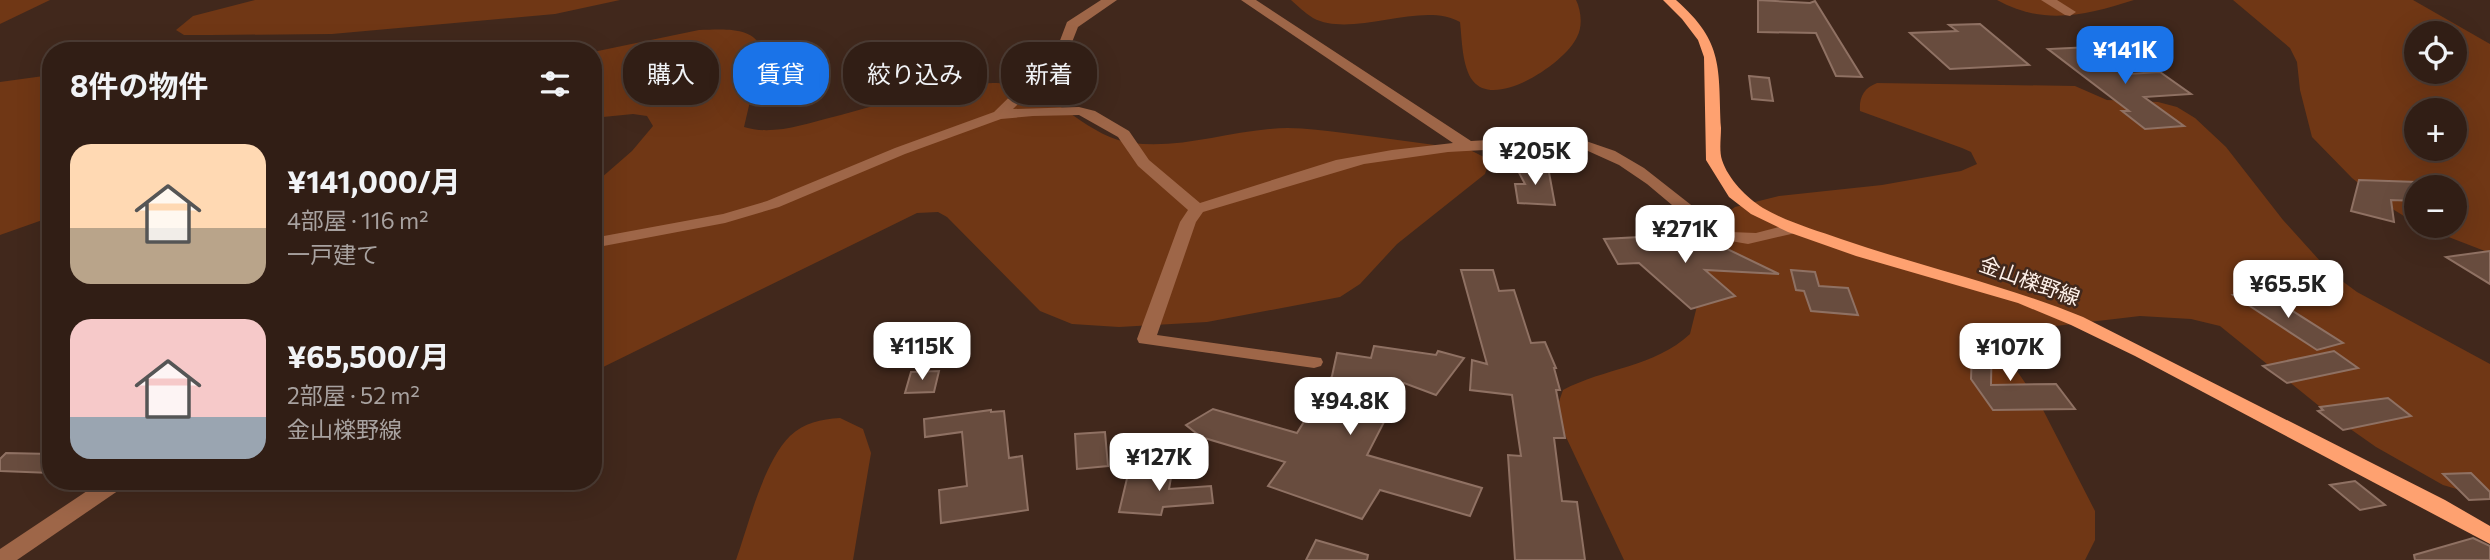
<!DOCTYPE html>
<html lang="ja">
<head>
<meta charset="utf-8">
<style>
  :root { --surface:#311e15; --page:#3d2b22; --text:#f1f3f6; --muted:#a8a2a0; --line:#4c3c34; --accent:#1a73e8 }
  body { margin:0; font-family:Commissioner,"Noto Sans JP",sans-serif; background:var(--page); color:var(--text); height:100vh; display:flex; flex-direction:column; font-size:26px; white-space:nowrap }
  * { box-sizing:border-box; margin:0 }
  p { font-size:23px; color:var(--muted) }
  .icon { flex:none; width:38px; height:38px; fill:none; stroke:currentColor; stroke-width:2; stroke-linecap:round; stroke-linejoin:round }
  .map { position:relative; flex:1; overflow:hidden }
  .sheet { position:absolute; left:42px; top:42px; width:560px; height:448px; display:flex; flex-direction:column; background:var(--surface); border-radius:28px; box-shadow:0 7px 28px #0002,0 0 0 2px var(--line) }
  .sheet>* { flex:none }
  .guide { position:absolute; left:623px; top:42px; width:665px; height:63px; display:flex; gap:14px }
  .fabs { position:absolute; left:2404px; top:21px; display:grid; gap:14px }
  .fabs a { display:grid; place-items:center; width:63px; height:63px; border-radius:50%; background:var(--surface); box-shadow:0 7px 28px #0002,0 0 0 2px var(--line); font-size:35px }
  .price { position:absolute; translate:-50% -60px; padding:0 16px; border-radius:14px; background:#fff; color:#222; font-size:23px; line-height:46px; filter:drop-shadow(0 2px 4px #0008) }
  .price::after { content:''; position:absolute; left:50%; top:42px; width:21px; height:16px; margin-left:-10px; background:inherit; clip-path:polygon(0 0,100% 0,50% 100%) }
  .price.current { background:var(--accent); color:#fff }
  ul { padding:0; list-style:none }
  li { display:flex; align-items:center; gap:21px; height:175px; padding:0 28px }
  li span { display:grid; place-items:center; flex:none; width:196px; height:140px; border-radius:21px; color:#555 }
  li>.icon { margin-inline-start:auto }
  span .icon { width:84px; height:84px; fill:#fffc; stroke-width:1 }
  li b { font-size:30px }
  h2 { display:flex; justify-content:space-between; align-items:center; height:84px; padding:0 28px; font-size:30px }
  .tag { padding:0 24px; border-radius:28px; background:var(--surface); box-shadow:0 7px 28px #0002,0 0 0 2px var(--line); font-size:24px; line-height:63px }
  .tag.current { background:var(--accent); color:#fff }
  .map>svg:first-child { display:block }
  .green { fill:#703715; fill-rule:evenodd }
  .building { fill:#684c3e; stroke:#8f7163; stroke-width:2 }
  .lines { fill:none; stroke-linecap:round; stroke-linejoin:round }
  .minor { fill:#9e6648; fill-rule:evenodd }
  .major { fill:#fea170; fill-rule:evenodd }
  .labels { text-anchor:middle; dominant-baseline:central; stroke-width:5; stroke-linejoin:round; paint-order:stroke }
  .street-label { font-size:21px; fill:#fef1ea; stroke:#41281c }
</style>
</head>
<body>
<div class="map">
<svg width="2490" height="560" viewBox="0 0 2490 560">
  <rect width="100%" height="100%" fill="#41281c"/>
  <g class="green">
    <path d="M0,0H50L0,24Z"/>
    <path d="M255,0H620L555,14L332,34L210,35H184L176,30L193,16Z"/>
    <path d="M1291,0H1576C1581,10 1583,26 1577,37C1566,62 1496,110 1473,81C1462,67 1462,39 1460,22C1421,0 1353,39 1313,18C1305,13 1298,6 1291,0Z"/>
    <path d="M1997,0H2134C2087,15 2043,26 1997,0Z"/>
    <path d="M2233,0H2413L2490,44V253L2420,226H2455V187H2417V224L2386,205L2352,178L2312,137L2300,90L2297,62L2290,48ZM2417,33H2455V72H2417ZM2417,110H2455V149H2417Z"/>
    <path d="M699,30C721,30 754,25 762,50L744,127C772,136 805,124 833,117C885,104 939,84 993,83C1049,81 1083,137 1132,143C1178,149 1224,133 1269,129C1294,126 1319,130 1344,133C1386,138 1428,144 1470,150L1484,157L1488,165L1485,174L1397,244L1360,284L1340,297L1207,322L1119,327L1072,324L1040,311L947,217L938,212L917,213L593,372V185L632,151L653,126L647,116L633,114L593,118V52Z"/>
    <path d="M51,75V217L0,235V82Z"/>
    <path d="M1877,83L2075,86L2107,100L2158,102L2177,107L2195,118L2226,147L2283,220L2330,272L2357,292L2490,364V499L2443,485L2376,447L2329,414L2220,326L2191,319L2140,316L2029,329C2016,335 2007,339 2006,355L2041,406L2095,511V540L2085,560H1624L1558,420L1556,410L1563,390C1604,368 1655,367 1690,334L1719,218L1735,207L1779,196L1882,185L1961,171L1977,164L1971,152L1962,148L1860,111C1859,97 1864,88 1877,83Z"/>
    <path d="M840,418L863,429L871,453L853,560H736C749,524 763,463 790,436C804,423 821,419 840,418Z"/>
  </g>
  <g class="building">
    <path d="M1758,0L1810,3L1815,1L1862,77L1836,76L1816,33L1758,32Z"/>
    <path d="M1980,24L2029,65L1950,69L1910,33L1957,31L1949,25Z"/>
    <path d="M2091,47L2127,74L2160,72L2191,94L2144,97L2184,126L2145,129L2122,111H2129L2048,49Z"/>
    <path d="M1749,76L1769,78L1773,101L1752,99Z"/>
    <path d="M1548,167L1555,205L1518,203L1515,184H1525L1517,169Z"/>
    <path d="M2359,180L2417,182V201L2391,200L2394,222L2351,211Z"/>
    <path d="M1688,230L1779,274L1705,270L1735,296L1691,309L1639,263L1618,264L1604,239L1658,236L1663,246Z"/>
    <path d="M2490,251V284L2446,257Z"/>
    <path d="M1461,270H1493L1499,291L1514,290L1531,343L1545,342L1556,368H1554L1560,390H1556L1565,438H1554L1562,501L1577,502L1585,560H1515L1508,455L1521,456L1512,395L1470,390L1472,360L1487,364Z"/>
    <path d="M1791,270L1815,272L1819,286L1848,288L1858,315L1811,311L1804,291L1796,290Z"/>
    <path d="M2258,289L2343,343L2317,350L2233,295Z"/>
    <path d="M1973,326L1992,330L1991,385L2056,384L2075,409L1993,410L1971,379Z"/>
    <path d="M1374,346L1436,355L1438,351L1464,358L1436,395L1404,383L1367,455L1482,488L1470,516L1380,490L1362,519L1268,486L1285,462L1201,437L1186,425L1213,409L1297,433L1332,376L1337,353L1371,358Z"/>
    <path d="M2334,351L2358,368L2287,383L2263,366Z"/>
    <path d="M939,371L934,392L905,393L911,372Z"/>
    <path d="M2388,398L2411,416L2343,430L2318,411L2323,410L2320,407Z"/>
    <path d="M991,410V412L1004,411L1009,458L1022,456L1028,510L941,523L939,490L967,486L962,432L925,437L924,419Z"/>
    <path d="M1105,432L1108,466L1077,469L1075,434Z"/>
    <path d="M6,453L51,454V473L0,471V459Z"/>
    <path d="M1129,470L1172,472L1169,489L1211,486L1213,503L1163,507L1161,515L1119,512Z"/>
    <path d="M2471,473L2490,492V499L2469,500L2443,474Z"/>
    <path d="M2355,481L2385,505L2360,510L2330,485Z"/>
    <path d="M2473,538L2490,546V560H2415L2414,555Z"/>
    <path d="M1316,540L1368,555L1367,560H1306Z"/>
  </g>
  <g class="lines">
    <g class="minor">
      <path d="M1101,0H1117L1078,27L1067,55L1013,109L1079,107L1095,111L1129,131L1149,160L1200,203L1336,160L1392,150L1453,143L1241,0H1256L1471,141L1561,136L1583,140L1615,151L1644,168L1709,219L1730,232L1756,233L1794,223L1802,228L1800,232L1748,244L1719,239L1697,226L1647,184L1619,165L1588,151L1561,146L1448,152L1364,164L1203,212L1196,222L1157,335L1321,358L1323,362L1321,366L1314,368L1139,343L1137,339L1180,222L1188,210L1138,166L1118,137L1079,115L1033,116L1001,119L905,154L779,207L725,223L593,248V238L723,214L767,201L895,148L994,112L1056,51L1067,22Z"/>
      <path d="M2041,0H2057L2076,12L2070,16L2065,15Z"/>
      <path d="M102,481H128L125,486L17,560H0V549Z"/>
    </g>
    <path class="major" d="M1663,0H1676C1725,43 1718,69 1721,128C1721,138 1719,151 1722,160C1728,179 1747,198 1763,208C1787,222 1815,230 1841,239C1922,267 2005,285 2083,317L2445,500L2490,526V544L2135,356L2071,325L2018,303L1856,256L1788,232L1751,214L1729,197L1706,160L1704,57L1698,40L1682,19Z"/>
  </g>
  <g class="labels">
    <g class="street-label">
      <text transform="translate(2030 280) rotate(20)">金山檪野線</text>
    </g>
  </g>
</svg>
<div class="fabs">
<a><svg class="icon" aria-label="locate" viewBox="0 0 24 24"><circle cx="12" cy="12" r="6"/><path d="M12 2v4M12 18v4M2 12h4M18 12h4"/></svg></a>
<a>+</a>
<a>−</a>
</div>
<b class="price current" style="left:2125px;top:86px">¥141K</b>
<b class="price" style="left:1535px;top:187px">¥205K</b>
<b class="price" style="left:1685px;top:265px">¥271K</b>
<b class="price" style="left:2288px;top:320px">¥65.5K</b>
<b class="price" style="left:922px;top:382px">¥115K</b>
<b class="price" style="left:2010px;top:383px">¥107K</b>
<b class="price" style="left:1350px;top:437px">¥94.8K</b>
<b class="price" style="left:1159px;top:493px">¥127K</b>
<div class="guide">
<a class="tag">購入</a>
<a class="tag current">賃貸</a>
<a class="tag">絞り込み</a>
<a class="tag">新着</a>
</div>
<section class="sheet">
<h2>8件の物件<svg class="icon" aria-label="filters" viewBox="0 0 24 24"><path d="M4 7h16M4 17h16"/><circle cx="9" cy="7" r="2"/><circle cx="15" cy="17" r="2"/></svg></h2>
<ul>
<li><span style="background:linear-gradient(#ffd9b3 60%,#b9a48a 0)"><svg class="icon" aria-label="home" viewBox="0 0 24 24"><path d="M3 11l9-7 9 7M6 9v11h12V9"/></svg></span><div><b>¥141,000/月</b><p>4部屋 · 116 m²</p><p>一戸建て</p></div></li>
<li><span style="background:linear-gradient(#f6c9c9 70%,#9aa5b1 0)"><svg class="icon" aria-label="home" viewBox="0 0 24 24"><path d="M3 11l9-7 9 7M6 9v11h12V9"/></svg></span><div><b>¥65,500/月</b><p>2部屋 · 52 m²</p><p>金山檪野線</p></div></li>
</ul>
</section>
</div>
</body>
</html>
